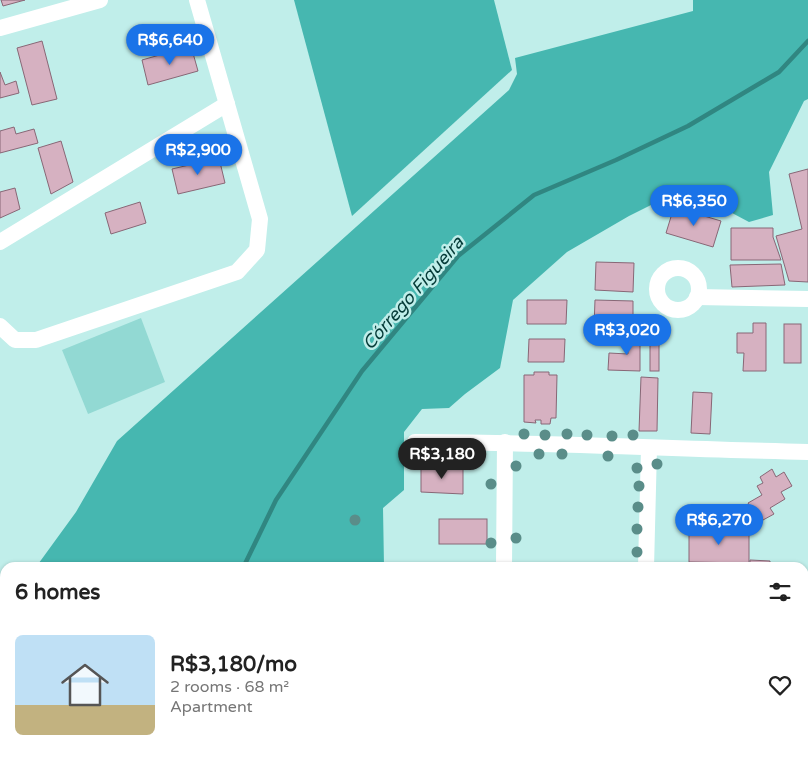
<!DOCTYPE html>
<html lang="en">
<head>
<meta charset="utf-8">
<style>
  :root { --surface:#fff; --page:#f2f2f2; --text:#222; --muted:#767676; --line:#e0e0e0; --accent:#1a73e8 }
  body { margin:0; font-family:"Varela Round",sans-serif; background:var(--page); color:var(--text); height:100vh; display:flex; flex-direction:column; font-size:19px; white-space:nowrap }
  * { box-sizing:border-box; margin:0 }
  p { font-size:16px; color:var(--muted) }
  .icon { flex:none; width:28px; height:28px; fill:none; stroke:currentColor; stroke-width:2; stroke-linecap:round; stroke-linejoin:round }
  .map { position:relative; flex:1; overflow:hidden }
  .side { position:absolute; left:0px; top:562px; width:809px; height:196px; display:flex; flex-direction:column; background:var(--surface); border-radius:15px 15px 0 0; box-shadow:0 1px 4px #0004 }
  .side>* { flex:none }
  .price { position:absolute; translate:-50% -42px; padding:0 11px; border-radius:18px; background:var(--accent); color:#fff; font-size:16px; line-height:32px; filter:drop-shadow(0 1px 2px #0008) }
  .price::after { content:''; position:absolute; left:50%; top:30px; width:15px; height:11px; margin-left:-8px; background:inherit; clip-path:polygon(0 0,100% 0,50% 100%) }
  .price.selected { background:#222; color:#fff }
  ul { padding:0; list-style:none }
  li { display:flex; align-items:center; gap:15px; height:125px; padding:0 15px }
  li+li { border-top:1px solid var(--line) }
  li span { display:grid; place-items:center; flex:none; width:140px; height:100px; border-radius:8px; color:#555 }
  li>.icon { margin-inline-start:auto }
  span .icon { width:60px; height:60px; fill:#fffc; stroke-width:1 }
  li b { font-size:21px }
  h2 { display:flex; justify-content:space-between; align-items:center; height:60px; padding:0 15px; font-size:21px }
  .map>svg:first-child { display:block }
  .green { fill:#92d9d3 }
  .forest { fill:#46b7b0 }
  .lines { fill:none; stroke-linecap:round; stroke-linejoin:round }
  .stream { stroke:#308681; stroke-width:4.5 }
  .building { fill:#d6b1c1; stroke:#886776 }
  .street { stroke:#fff; stroke-width:16 }
  .tree { fill:#5a8d89 }
  .labels { text-anchor:middle; dominant-baseline:central; stroke-width:5; stroke-linejoin:round; paint-order:stroke }
  .water-label { font-size:18px; font-style:italic; fill:#053b38; stroke:#c0eeea }
</style>
</head>
<body>
<div class="map">
<svg width="808" height="758" viewBox="0 0 808 758">
  <rect width="100%" height="100%" fill="#c0eeea"/>
  <path class="green" d="M141,318L165,382L88,414L62,350Z"/>
  <g class="forest">
    <path d="M294,0H494L512,70L352,216Z"/>
    <path d="M693,0H808V99L804,101L769,172L773,215L749,222L685,188L629,216L567,252L513,300L500,368L465,394L449,408L422,409L404,432V490L383,508L384,566L381,568L36,567L76,512L117,441L509,90L517,74L515,58L693,11Z"/>
    <path d="M5,576V624L0,602V577Z"/>
    <path d="M5,631V754H293L291,758H0V633Z"/>
  </g>
  <g class="lines">
    <g class="stream">
      <path d="M243,568L276,500L362,371L458,256L534,195L616,160L688,126L779,72L808,41"/>
      <path d="M152,758L154,754"/>
    </g>
  </g>
  <g class="building">
    <path d="M1,0H25L3,6Z"/>
    <path d="M42,41L57,99L32,105L17,48Z"/>
    <path d="M191,46L198,71L148,85L142,60Z"/>
    <path d="M0,72L5,85L16,81L19,93L0,98Z"/>
    <path d="M14,127L16,134L34,129L38,143L0,153V131Z"/>
    <path d="M61,141L73,182L51,194L38,148Z"/>
    <path d="M219,158L225,183L178,194L172,169Z"/>
    <path d="M808,169V282L789,281L776,236L802,229L789,174Z"/>
    <path d="M15,188L20,209L0,218V192Z"/>
    <path d="M140,202L146,223L111,234L105,213Z"/>
    <path d="M674,207L721,221L713,247L666,233Z"/>
    <path d="M731,228H773V237L781,260H731Z"/>
    <path d="M596,262L634,263L633,292L595,290Z"/>
    <path d="M781,264L785,285L732,287L730,265Z"/>
    <path d="M527,300H567L566,324H527Z"/>
    <path d="M595,300L633,301V328L594,327Z"/>
    <rect x="650" y="323" width="9" height="48"/>
    <path d="M753,323H766V371H743L744,353H737V333H753Z"/>
    <rect x="784" y="324" width="17" height="39"/>
    <path d="M628,334H640V371L608,370L609,353L628,354Z"/>
    <path d="M529,339H565L564,362H528Z"/>
    <path d="M534,372H549V375H557L556,418H551L550,424H541V420H535L536,423L524,422V375H534Z"/>
    <path d="M641,377L658,378L657,431H639Z"/>
    <path d="M693,392L712,393L710,434L691,433Z"/>
    <path d="M421,466L463,467V494L421,492Z"/>
    <path d="M772,469L776,477L784,472L792,486L781,492L785,499L770,508L774,514L763,520L760,514L756,517L748,503L762,495L757,486L763,483L760,477Z"/>
    <rect x="439" y="519" width="48" height="25"/>
    <path d="M689,529L749,531V563L689,562Z"/>
    <path d="M750,560L770,561V568H723L724,565H750Z"/>
    <rect x="496" y="754" width="37" height="4"/>
    <path d="M615,754H649V756L656,758L615,757Z"/>
  </g>
  <g class="lines">
    <g class="street">
      <path d="M0,28L100,0"/>
      <path d="M0,242L227,104"/>
      <circle cx="678" cy="289" r="21"/>
      <path d="M697,297L808,299"/>
      <path d="M0,326L15,340H36L237,272L257,250L260,219L197,0"/>
      <path d="M415,442C546,442 677,449 808,452"/>
      <path d="M504,568L505,442"/>
      <path d="M646,568L649,448"/>
      <path d="M804,693H808"/>
      <path d="M717,758V754"/>
    </g>
  </g>
  <g class="tree">
    <circle cx="524" cy="434" r="5.5"/>
    <circle cx="567" cy="434" r="5.5"/>
    <circle cx="545" cy="435" r="5.5"/>
    <circle cx="587" cy="435" r="5.5"/>
    <circle cx="633" cy="435" r="5.5"/>
    <circle cx="612" cy="436" r="5.5"/>
    <circle cx="539" cy="454" r="5.5"/>
    <circle cx="562" cy="454" r="5.5"/>
    <circle cx="608" cy="456" r="5.5"/>
    <circle cx="657" cy="464" r="5.5"/>
    <circle cx="516" cy="466" r="5.5"/>
    <circle cx="637" cy="468" r="5.5"/>
    <circle cx="491" cy="484" r="5.5"/>
    <circle cx="639" cy="486" r="5.5"/>
    <circle cx="638" cy="507" r="5.5"/>
    <circle cx="355" cy="520" r="5.5"/>
    <circle cx="637" cy="529" r="5.5"/>
    <circle cx="516" cy="538" r="5.5"/>
    <circle cx="491" cy="543" r="5.5"/>
    <circle cx="637" cy="552" r="5.5"/>
  </g>
  <g class="labels">
    <g class="water-label">
      <text transform="translate(413 293) rotate(-49)">Córrego Figueira</text>
    </g>
  </g>
</svg>
<b class="price" style="left:170px;top:66px">R$6,640</b>
<b class="price" style="left:198px;top:176px">R$2,900</b>
<b class="price" style="left:694px;top:227px">R$6,350</b>
<b class="price" style="left:627px;top:356px">R$3,020</b>
<b class="price selected" style="left:442px;top:480px">R$3,180</b>
<b class="price" style="left:719px;top:546px">R$6,270</b>
<section class="side">
<h2>6 homes<svg class="icon" aria-label="filters" viewBox="0 0 24 24"><path d="M4 7h16M4 17h16"/><circle cx="9" cy="7" r="2"/><circle cx="15" cy="17" r="2"/></svg></h2>
<ul>
<li><span style="background:linear-gradient(#bfe0f5 70%,#c2b280 0)"><svg class="icon" aria-label="home" viewBox="0 0 24 24"><path d="M3 11l9-7 9 7M6 9v11h12V9"/></svg></span><div><b>R$3,180/mo</b><p>2 rooms · 68 m²</p><p>Apartment</p></div><svg class="icon" aria-label="heart" viewBox="0 0 24 24"><path d="M12 20l-8-8c-3-5 5-10 8-4 3-6 11-1 8 4z"/></svg></li>
</ul>
</section>
</div>
</body>
</html>
